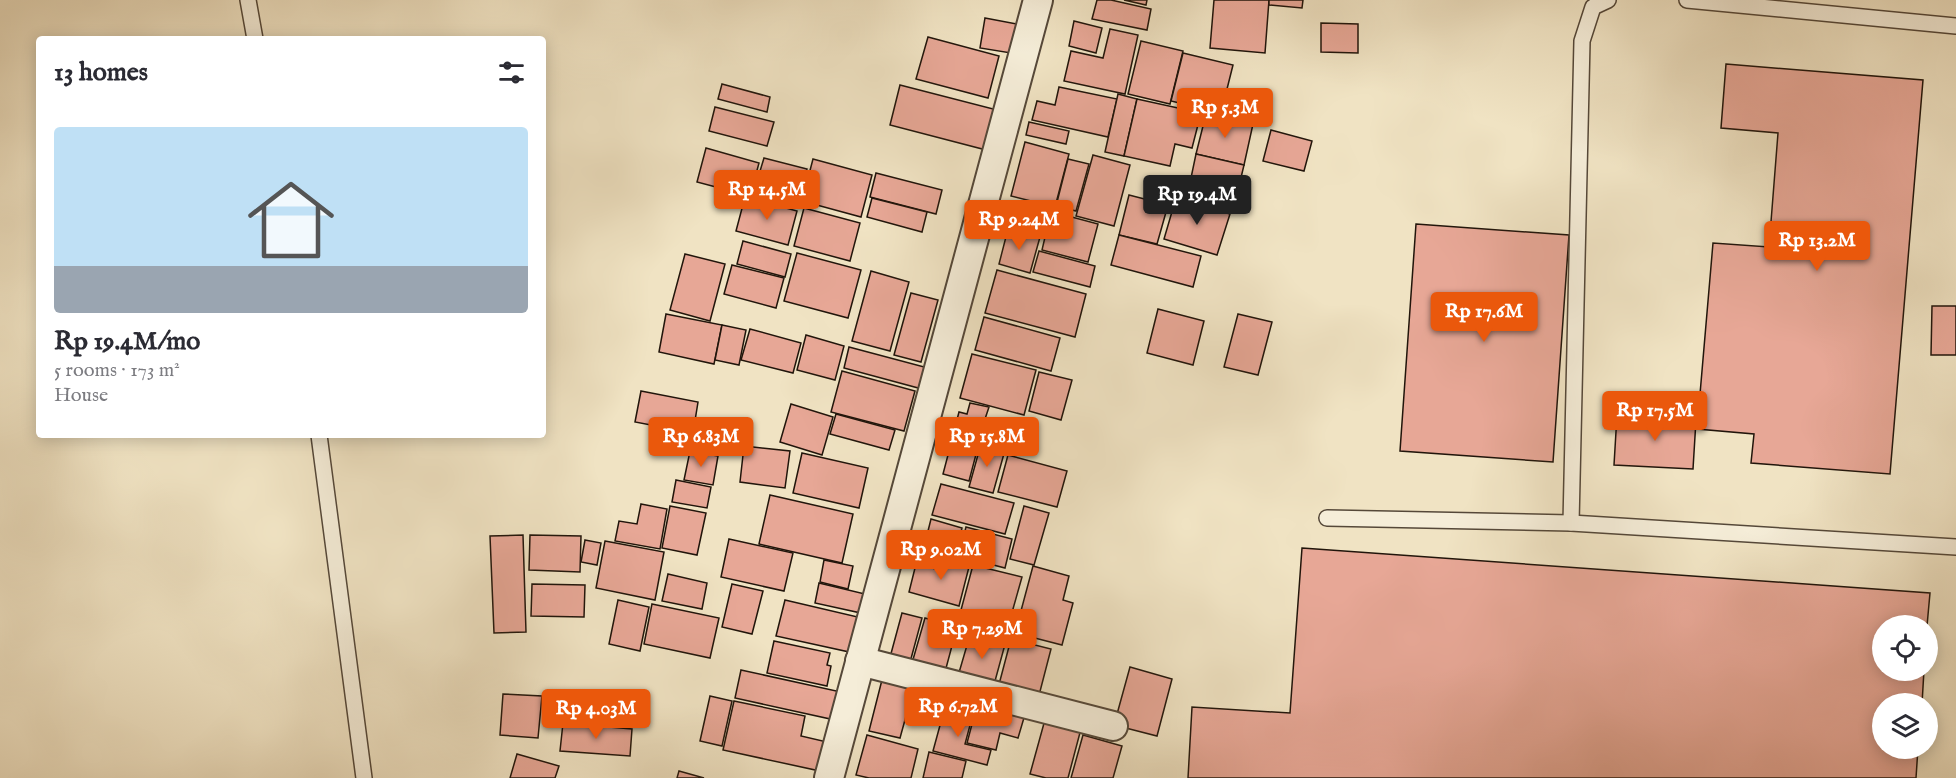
<!DOCTYPE html>
<html lang="en">
<head>
<meta charset="utf-8">
<style>
  :root { --surface:#fff; --page:#f2f2f3; --text:#2b2b33; --muted:#7c7c81; --line:#e1e1e2; --accent:#ea580c }
  body { margin:0; font-family:"IM FELL English",serif; background:var(--page); color:var(--text); height:100vh; display:flex; flex-direction:column; font-size:22px; white-space:nowrap }
  * { box-sizing:border-box; margin:0 }
  p { font-size:20px; color:var(--muted) }
  .icon { flex:none; width:33px; height:33px; fill:none; stroke:currentColor; stroke-width:2; stroke-linecap:round; stroke-linejoin:round }
  .map { position:relative; flex:1; overflow:hidden }
  .side { position:absolute; left:36px; top:36px; width:510px; height:402px; display:flex; flex-direction:column; background:var(--surface); border-radius:6px; box-shadow:0 3px 15px #0003 }
  .side>* { flex:none }
  .controls { position:absolute; left:1872px; top:615px; display:grid; gap:12px }
  .controls a { display:grid; place-items:center; width:66px; height:66px; border-radius:50%; background:var(--surface); box-shadow:0 3px 15px #0003; font-size:30px }
  .price { position:absolute; translate:-50% -51px; padding:0 14px; border-radius:6px; background:var(--accent); color:#fff; font-size:20px; line-height:39px; filter:drop-shadow(0 2px 3px #0008) }
  .price::after { content:''; position:absolute; left:50%; top:36px; width:18px; height:14px; margin-left:-9px; background:inherit; clip-path:polygon(0 0,100% 0,50% 100%) }
  .price.selected { background:#222; color:#fff }
  ul { padding:0; list-style:none }
  li { display:grid; align-content:center; gap:12px; height:318px; padding:0 18px }
  li+li { border-top:2px solid var(--line) }
  li span { display:grid; place-items:center; height:186px; border-radius:6px; color:#555 }
  li>.icon { margin-inline-start:auto }
  span .icon { width:108px; height:108px; fill:#fffc; stroke-width:1 }
  li b { font-size:26px }
  h2 { display:flex; justify-content:space-between; align-items:center; height:72px; padding:0 18px; font-size:26px }
  .map>svg:first-child { display:block }
  .building { fill:#e7a796; stroke:#21150b; stroke-width:1.5 }
  .lines { fill:none; stroke-linecap:round; stroke-linejoin:round }
  .service-casing { stroke:#554839; stroke-width:18 }
  .minor-casing { stroke:#554839; stroke-width:32 }
  .service { stroke:#f5edd8; stroke-width:15 }
  .minor { stroke:#f5edd8; stroke-width:28 }
</style>
</head>
<body>
<div class="map">
<svg width="1956" height="778" viewBox="0 0 1956 778">
  <rect width="100%" height="100%" fill="#f0e3c3"/>
  <filter id="stains"><feTurbulence type="fractalNoise" baseFrequency=".00333" numOctaves="4"/><feColorMatrix values="0 0 0 0 .2 0 0 0 0 .09 0 0 0 0 .02 0 0 0 .5 -.17"/></filter>
  <radialGradient id="worn" r=".72"><stop offset=".6" stop-color="#630" stop-opacity="0"/><stop offset="1" stop-color="#630" stop-opacity=".3"/></radialGradient>
  <g class="building">
    <path d="M1097,0H1111L1151,9L1147,30L1092,19Z"/>
    <path d="M1124,0H1147L1146,5Z"/>
    <path d="M1214,0H1269L1265,53L1210,48Z"/>
    <path d="M1269,0H1303L1302,8L1269,5Z"/>
    <path d="M985,18L1022,25L1017,54L980,48Z"/>
    <path d="M1074,21L1102,28L1096,53L1069,46Z"/>
    <path d="M1321,23L1358,24V53L1321,52Z"/>
    <path d="M1110,29L1138,35L1125,94L1064,81L1071,51L1103,58Z"/>
    <path d="M928,37L999,56L988,98L916,79Z"/>
    <path d="M1141,41L1183,51L1170,104L1128,94Z"/>
    <path d="M1183,53L1233,65L1221,113L1171,101Z"/>
    <path d="M1726,64L1923,80L1890,474L1751,463L1754,434L1697,429L1713,243L1769,247L1778,133L1721,128Z"/>
    <path d="M722,84L770,97L767,112L718,99Z"/>
    <path d="M900,85L1001,111L990,151L890,125Z"/>
    <path d="M1059,87L1117,99L1108,137L1032,120L1037,101L1055,105Z"/>
    <path d="M1118,94L1137,99L1124,156L1105,152Z"/>
    <path d="M1137,99L1201,113L1192,148L1175,144L1170,166L1124,156Z"/>
    <path d="M715,107L774,122L767,146L709,131Z"/>
    <path d="M1206,114L1253,124L1244,165L1196,154Z"/>
    <path d="M1029,122L1069,131L1066,144L1026,135Z"/>
    <path d="M1271,130L1312,141L1304,171L1263,161Z"/>
    <path d="M1025,142L1069,154L1055,207L1011,196Z"/>
    <path d="M706,148L759,163L750,196L697,182Z"/>
    <path d="M1196,154L1244,165L1234,207L1187,197Z"/>
    <path d="M1093,155L1130,165L1114,226L1076,216Z"/>
    <path d="M764,158L807,169L797,202L754,191Z"/>
    <path d="M813,159L872,175L861,217L802,201Z"/>
    <path d="M1068,159L1089,164L1076,211L1056,206Z"/>
    <path d="M876,173L942,190L936,214L870,197Z"/>
    <path d="M1129,195L1168,205L1157,244L1119,235Z"/>
    <path d="M745,197L797,211L788,245L736,231Z"/>
    <path d="M872,198L927,212L922,232L867,217Z"/>
    <path d="M1176,198L1230,214L1217,255L1164,239Z"/>
    <path d="M804,208L860,223L850,261L794,246Z"/>
    <path d="M1038,208L1098,224L1088,262L1042,250L1046,233L1032,229Z"/>
    <path d="M1416,224L1569,235L1553,462L1400,451Z"/>
    <path d="M1008,229L1040,237L1030,273L999,264Z"/>
    <path d="M1119,235L1201,256L1193,287L1111,265Z"/>
    <path d="M743,241L791,254L785,277L737,264Z"/>
    <path d="M1039,251L1095,266L1090,287L1033,272Z"/>
    <path d="M797,253L861,270L848,318L784,301Z"/>
    <path d="M685,254L725,264L710,321L670,310Z"/>
    <path d="M732,265L784,278L776,308L724,294Z"/>
    <path d="M997,270L1086,294L1075,337L985,313Z"/>
    <path d="M871,271L909,282L890,351L852,341Z"/>
    <path d="M911,293L938,300L921,362L894,355Z"/>
    <path d="M1932,306H1956V355H1931Z"/>
    <path d="M1158,309L1204,321L1193,365L1147,353Z"/>
    <path d="M666,314L722,325L714,364L659,352Z"/>
    <path d="M1238,314L1272,322L1258,375L1224,367Z"/>
    <path d="M984,317L1060,338L1051,371L975,350Z"/>
    <path d="M722,325L746,330L739,365L715,360Z"/>
    <path d="M750,329L801,343L793,373L741,360Z"/>
    <path d="M806,335L844,346L835,380L797,370Z"/>
    <path d="M849,347L928,368L922,389L844,368Z"/>
    <path d="M972,354L1036,370L1024,415L960,398Z"/>
    <path d="M842,371L915,391L904,431L831,412Z"/>
    <path d="M1039,372L1072,380L1061,420L1029,411Z"/>
    <path d="M641,391L698,402L693,433L635,422Z"/>
    <path d="M970,403L989,407L985,419L1001,423L994,445L953,435L959,412L967,414Z"/>
    <path d="M791,404L833,417L822,455L780,442Z"/>
    <path d="M836,414L895,430L889,450L830,434Z"/>
    <path d="M1617,415L1696,420L1693,469L1614,465Z"/>
    <path d="M953,436L979,443L969,481L943,474Z"/>
    <path d="M981,444L1005,450L993,493L969,487Z"/>
    <path d="M744,446L790,451L785,488L740,482Z"/>
    <path d="M690,451L718,456L713,485L684,480Z"/>
    <path d="M802,453L868,468L859,508L793,493Z"/>
    <path d="M1008,455L1067,471L1057,507L998,492Z"/>
    <path d="M676,480L711,487L707,508L672,502Z"/>
    <path d="M941,484L1014,503L1005,534L932,515Z"/>
    <path d="M770,495L853,514L842,563L759,544Z"/>
    <path d="M641,504L667,509L660,549L615,541L619,521L637,524Z"/>
    <path d="M670,506L706,513L697,555L662,548Z"/>
    <path d="M1024,506L1049,513L1034,565L1010,559Z"/>
    <path d="M931,519L962,528L957,548L926,539Z"/>
    <path d="M966,527L1012,539L1005,568L959,556Z"/>
    <path d="M523,535L526,632L494,633L490,536Z"/>
    <path d="M530,535L581,536L580,572L529,570Z"/>
    <path d="M729,539L793,553L784,591L721,577Z"/>
    <path d="M585,540L601,543L597,565L581,562Z"/>
    <path d="M605,541L664,552L655,600L596,588Z"/>
    <path d="M1302,548L1930,593L1927,626H1882V670H1924L1922,704H1882V748H1918L1916,778H1188L1192,707L1290,713Z"/>
    <path d="M944,556L970,563L959,606L909,592L916,564L940,570Z"/>
    <path d="M824,560L853,566L848,589L820,582Z"/>
    <path d="M973,565L1022,577L1009,623L961,610Z"/>
    <path d="M1033,566L1069,576L1063,600L1073,603L1062,645L1023,635L1026,624L1018,622Z"/>
    <path d="M668,574L707,583L702,609L662,601Z"/>
    <path d="M819,583L865,594L861,613L815,603Z"/>
    <path d="M532,584L585,585L584,617L531,616Z"/>
    <path d="M732,584L763,591L752,634L722,627Z"/>
    <path d="M618,600L649,607L640,651L609,644Z"/>
    <path d="M785,600L862,618L854,653L776,636Z"/>
    <path d="M652,604L719,618L710,658L644,644Z"/>
    <path d="M902,613L922,618L909,666L889,661Z"/>
    <path d="M925,618L957,627L945,672L912,663Z"/>
    <path d="M972,628L1007,637L992,692L956,683Z"/>
    <path d="M1011,639L1051,649L1037,703L997,692Z"/>
    <path d="M774,641L830,653L827,665L831,666L827,686L767,673Z"/>
    <path d="M1130,667L1172,679L1157,736L1114,725Z"/>
    <path d="M741,670L841,692L835,720L735,698Z"/>
    <path d="M884,672L916,680L900,738L869,731Z"/>
    <path d="M565,690L634,696L632,725L562,720Z"/>
    <path d="M503,694L542,696L538,738L500,735Z"/>
    <path d="M710,696L732,701L722,746L700,741Z"/>
    <path d="M979,698L1026,711L1018,738L1000,733L996,750L967,743Z"/>
    <path d="M734,701L805,716L801,736L827,742L820,771L723,750Z"/>
    <path d="M945,707L973,714L965,744L991,750L987,765L933,751Z"/>
    <path d="M1046,716L1082,725L1068,778H1046L1030,774Z"/>
    <path d="M563,723L632,729L630,756L560,751Z"/>
    <path d="M867,735L918,749L911,778H869L856,775Z"/>
    <path d="M1083,735L1122,746L1113,778H1071Z"/>
    <path d="M929,752L966,761L962,778H923Z"/>
    <path d="M517,754L559,766L555,778H510Z"/>
    <path d="M679,771L704,778H677Z"/>
  </g>
  <g class="lines">
    <g class="service-casing">
      <g id="service">
        <path d="M248,0L255,39"/>
        <path d="M1687,0L1956,26"/>
        <path d="M319,435L364,778"/>
        <path d="M1327,518L1571,523L1956,547"/>
        <path d="M1571,523L1582,41L1593,7L1608,0"/>
      </g>
    </g>
    <g class="minor-casing">
      <g id="minor">
        <path d="M860,661L1113,726"/>
        <path d="M829,778L1038,0"/>
      </g>
    </g>
    <use href="#service" class="service"/>
    <use href="#minor" class="minor"/>
  </g>
  <rect width="100%" height="100%" filter="url(#stains)"/>
  <rect width="100%" height="100%" fill="url(#worn)"/>
</svg>
<div class="controls">
<a><svg class="icon" aria-label="locate" viewBox="0 0 24 24"><circle cx="12" cy="12" r="6"/><path d="M12 2v4M12 18v4M2 12h4M18 12h4"/></svg></a>
<a><svg class="icon" aria-label="layers" viewBox="0 0 24 24"><path d="M12 4l9 5-9 5-9-5zM3 14l9 5 9-5"/></svg></a>
</div>
<b class="price" style="left:1225px;top:139px">Rp 5.3M</b>
<b class="price" style="left:767px;top:221px">Rp 14.5M</b>
<b class="price selected" style="left:1197px;top:226px">Rp 19.4M</b>
<b class="price" style="left:1019px;top:251px">Rp 9.24M</b>
<b class="price" style="left:1817px;top:272px">Rp 13.2M</b>
<b class="price" style="left:1484px;top:343px">Rp 17.6M</b>
<b class="price" style="left:1655px;top:442px">Rp 17.5M</b>
<b class="price" style="left:701px;top:468px">Rp 6.83M</b>
<b class="price" style="left:987px;top:468px">Rp 15.8M</b>
<b class="price" style="left:941px;top:581px">Rp 9.02M</b>
<b class="price" style="left:982px;top:660px">Rp 7.29M</b>
<b class="price" style="left:958px;top:738px">Rp 6.72M</b>
<b class="price" style="left:596px;top:740px">Rp 4.03M</b>
<section class="side">
<h2>13 homes<svg class="icon" aria-label="filters" viewBox="0 0 24 24"><path d="M4 7h16M4 17h16"/><circle cx="9" cy="7" r="2"/><circle cx="15" cy="17" r="2"/></svg></h2>
<ul>
<li><span style="background:linear-gradient(#bfe0f5 75%,#9aa5b1 0)"><svg class="icon" aria-label="home" viewBox="0 0 24 24"><path d="M3 11l9-7 9 7M6 9v11h12V9"/></svg></span><div><b>Rp 19.4M/mo</b><p>5 rooms · 173 m²</p><p>House</p></div></li>
</ul>
</section>
</div>
</body>
</html>
